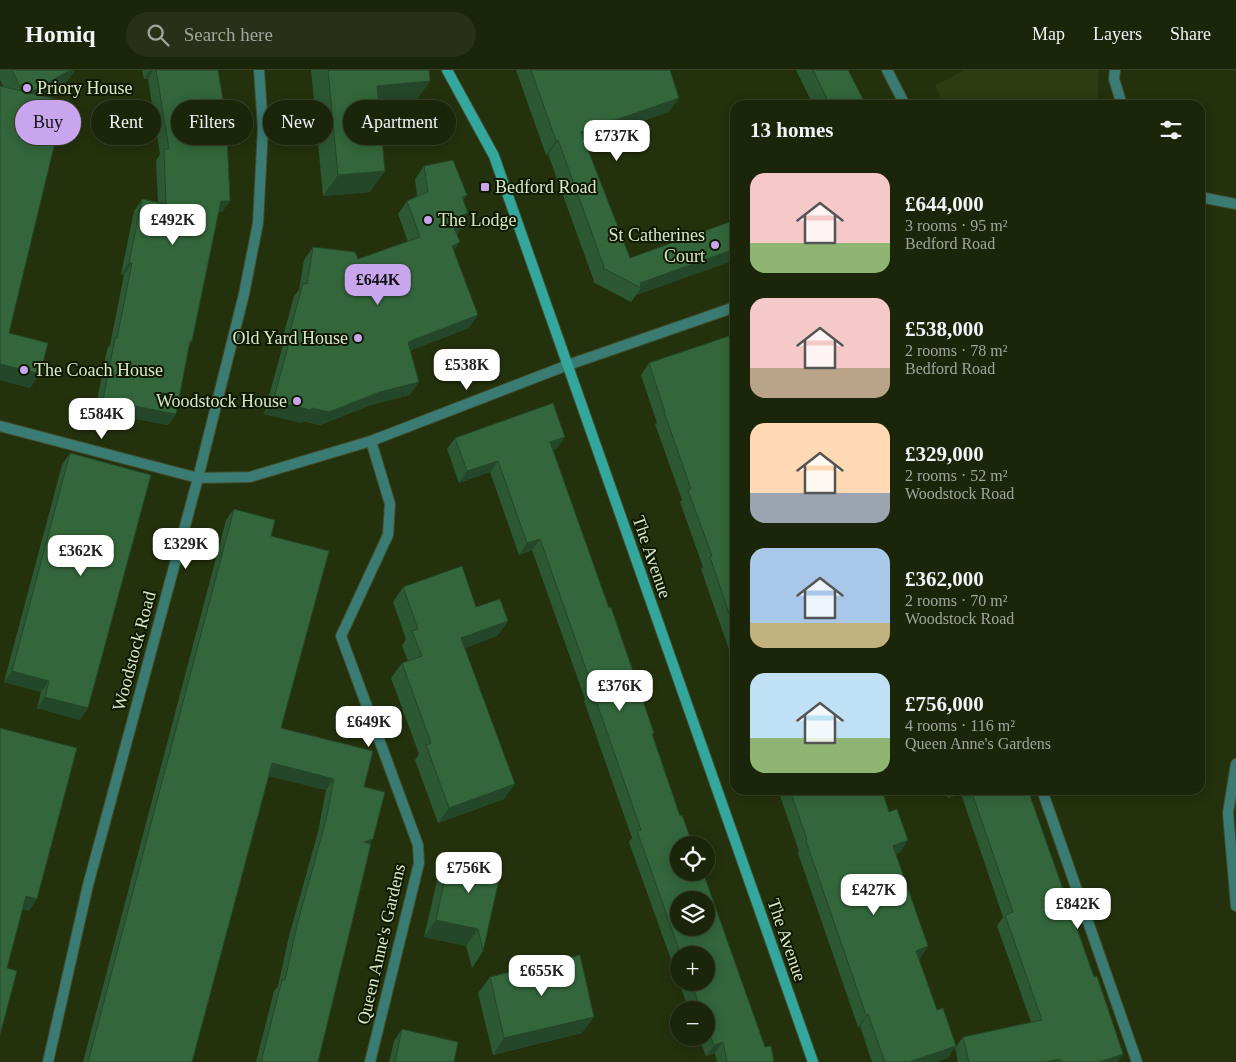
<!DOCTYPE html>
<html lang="en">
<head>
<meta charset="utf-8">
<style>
  :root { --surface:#1b250a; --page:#283118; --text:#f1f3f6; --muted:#a0a59c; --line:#39422b; --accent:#c9a5ee }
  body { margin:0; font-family:"Times New Roman",serif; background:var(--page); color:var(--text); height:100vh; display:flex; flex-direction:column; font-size:19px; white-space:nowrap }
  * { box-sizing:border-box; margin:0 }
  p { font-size:16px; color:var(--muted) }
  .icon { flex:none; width:28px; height:28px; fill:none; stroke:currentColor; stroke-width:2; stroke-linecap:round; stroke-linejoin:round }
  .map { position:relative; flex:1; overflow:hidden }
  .drawer { position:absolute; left:730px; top:30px; width:475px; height:695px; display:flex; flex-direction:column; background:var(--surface); border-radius:15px; box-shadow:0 2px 12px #0003,0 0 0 1px var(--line) }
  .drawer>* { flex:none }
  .top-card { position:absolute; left:15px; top:30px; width:475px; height:45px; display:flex; gap:10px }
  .buttons { position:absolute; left:670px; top:766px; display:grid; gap:10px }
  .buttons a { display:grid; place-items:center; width:45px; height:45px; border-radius:50%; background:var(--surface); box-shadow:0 2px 12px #0003,0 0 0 1px var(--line); font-size:25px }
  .price { position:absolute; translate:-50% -42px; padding:0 11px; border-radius:10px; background:#fff; color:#222; font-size:16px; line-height:32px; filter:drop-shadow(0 1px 2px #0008) }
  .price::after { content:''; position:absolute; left:50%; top:30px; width:15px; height:11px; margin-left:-8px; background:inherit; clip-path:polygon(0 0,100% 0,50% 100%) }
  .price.on { background:var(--accent); color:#111 }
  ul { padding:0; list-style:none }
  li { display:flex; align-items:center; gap:15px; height:125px; padding:0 20px }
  li span { display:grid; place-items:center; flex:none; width:140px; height:100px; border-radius:15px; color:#555 }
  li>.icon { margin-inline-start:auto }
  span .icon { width:60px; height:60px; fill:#fffc; stroke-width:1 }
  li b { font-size:21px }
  h2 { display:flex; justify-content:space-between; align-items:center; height:60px; padding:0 20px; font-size:21px }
  .chip { padding:0 18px; border-radius:22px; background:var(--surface); box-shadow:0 2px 12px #0003,0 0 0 1px var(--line); font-size:18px; line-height:45px }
  .chip.on { background:var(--accent); color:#111 }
  header { display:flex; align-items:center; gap:30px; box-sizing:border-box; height:70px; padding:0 25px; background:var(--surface); border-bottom:1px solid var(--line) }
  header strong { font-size:24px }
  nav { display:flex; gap:28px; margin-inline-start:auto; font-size:18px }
  .search { width:350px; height:45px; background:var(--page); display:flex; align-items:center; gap:12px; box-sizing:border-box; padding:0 18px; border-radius:28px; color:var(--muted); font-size:19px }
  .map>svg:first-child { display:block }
  .built { fill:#2d3c13 }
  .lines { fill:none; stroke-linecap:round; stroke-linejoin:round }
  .minor-casing { stroke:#414e2b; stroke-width:12 }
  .secondary-casing { stroke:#414e2b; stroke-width:12 }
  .minor { stroke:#3a7b74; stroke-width:10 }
  .secondary { stroke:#33a79d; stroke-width:10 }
  .wall { fill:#2c5832 }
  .shaded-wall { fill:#244729 }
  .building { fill:#33663a; stroke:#244729; fill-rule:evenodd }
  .poi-dot { fill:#c9a5ee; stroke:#0f1800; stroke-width:2 }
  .labels { text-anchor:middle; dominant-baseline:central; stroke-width:4; stroke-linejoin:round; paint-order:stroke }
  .poi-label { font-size:18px; fill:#d9e9c6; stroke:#0f1800; text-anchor:start }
  .street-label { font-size:18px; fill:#d9e9c6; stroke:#0f1800 }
</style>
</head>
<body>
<header>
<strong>Homiq</strong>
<div class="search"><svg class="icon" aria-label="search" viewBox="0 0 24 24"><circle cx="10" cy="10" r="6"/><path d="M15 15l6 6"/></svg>Search here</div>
<nav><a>Map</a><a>Layers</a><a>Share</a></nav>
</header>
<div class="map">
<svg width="1236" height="992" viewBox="0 0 1236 992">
  <rect width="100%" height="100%" fill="#24310d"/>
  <path class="built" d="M964,0H1099L1097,35H944L935,16Z"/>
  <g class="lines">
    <g class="minor-casing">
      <g id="minor">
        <path d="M887,0L905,35"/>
        <path d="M1115,0L1114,9L1122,35"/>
        <path d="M1200,127L1236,134"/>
        <path d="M0,356L198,408L250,407L371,371L568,295L735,237"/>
        <path d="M1236,694L1228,743L1236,836"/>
        <path d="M1042,720L1137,992"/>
        <path d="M48,992L88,815L198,408L244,224L258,153L263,58L259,0"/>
        <path d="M370,992L419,793L418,775L341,566L388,465L390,434L371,371"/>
      </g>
    </g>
    <g class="secondary-casing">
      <path id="secondary" d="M447,0L494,86L813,992"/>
    </g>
    <use href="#minor" class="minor"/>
    <use href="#secondary" class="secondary"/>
  </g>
  <g class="wall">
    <path d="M0,0H75L67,11L40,25L9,263L30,318L0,310V16H3L0,10Z"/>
    <path d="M142,0H218L227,67L230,131L222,142H218L192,271L189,276L176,344L168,355L95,341L107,279L110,275L124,205L121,204L134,141L142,129L158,132L156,91L160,84L148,9H144Z"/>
    <path d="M311,0H429L430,11L415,32L379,36L370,122L323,126Z"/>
    <path d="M516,0H670L669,42L585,71L630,188L735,150V190L636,225L631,232L593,212L594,211L548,84L546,85Z"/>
    <path d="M796,0H848L866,35H813Z"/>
    <path d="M424,96L467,125L463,130L462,151L456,165L454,181L469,258L411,280L410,325L371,335L320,355L303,351L302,353L264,344L283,275L281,274L290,241L294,226L299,220L304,190L313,177L358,189L408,172L398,144L407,131L417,126L415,109Z"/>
    <path d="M735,264V597L701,499L703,497L680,432L682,430L655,354L657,353L641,305L649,293Z"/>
    <path d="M565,367L557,378L553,380L653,665L680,746L765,977L774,992H717L715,983L706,986L699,968H706V940H689L679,912H706V885H679V912L629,772L632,768L584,631L585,629L532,480L519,485L490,402L459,413L447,379L455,368Z"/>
    <path d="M70,383L80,650L37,638L41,622L4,612L62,395Z"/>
    <path d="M234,439L271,466L281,658L364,717L370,773L318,992H256L274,921L278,916L289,866L318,762L326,720L269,706L192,992H83L226,450Z"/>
    <path d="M403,517L476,537L508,551L497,566L465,578L504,729L438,753L415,690L419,684L391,608L402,593L408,591L402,576L406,569L393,532Z"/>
    <path d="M778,720H882L889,742L908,770L900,782L896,784L928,876L920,888L919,889L948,988L935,992H872L860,956L858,957L798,783L799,781Z"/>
    <path d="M945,720H1028L1094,907L1123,984L1117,992H958L955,978L963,967L1031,952L997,856L1003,847L961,724L948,728Z"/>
    <path d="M450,785L502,796L483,881L472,898L466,876L424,867L439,802Z"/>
    <path d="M490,907L582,963L493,985L478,923Z"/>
    <path d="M402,959L454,992H389L394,971Z"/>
  </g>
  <g class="shaded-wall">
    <path d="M71,0H75L67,11L20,36L29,23Z"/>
    <path d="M150,0H153L148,9H144Z"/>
    <path d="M430,11L415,32L362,37L377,16Z"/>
    <path d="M679,28L669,42L571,76L581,62Z"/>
    <path d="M558,70L548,84L546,85L556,71Z"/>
    <path d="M385,101L370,122L323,126L338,105Z"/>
    <path d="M221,131H230L222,142L213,143Z"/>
    <path d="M468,143L459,156L460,146Z"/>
    <path d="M464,154L455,168L454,158Z"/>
    <path d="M460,172L450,185L452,176Z"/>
    <path d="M735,179V190L636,225L641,218L640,213Z"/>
    <path d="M129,193H132L124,205L121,204Z"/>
    <path d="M478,245L469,258L399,285L408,272Z"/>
    <path d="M290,261L292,262L283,275L281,274Z"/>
    <path d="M0,294L40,304L30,318L0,310Z"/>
    <path d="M419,312L410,325L371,335L320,355L303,351L302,353L264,344L273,331L312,338Z"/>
    <path d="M103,330L176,344L168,355L95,341Z"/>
    <path d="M565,367L557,378L542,384L550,372Z"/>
    <path d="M498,391L490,402L459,413L467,401Z"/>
    <path d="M540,469L532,480L519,485L527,473Z"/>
    <path d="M508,551L497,566L451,583L461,568Z"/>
    <path d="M12,601L49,611L41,622L4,612Z"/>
    <path d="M45,627L88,638L80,650L37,638Z"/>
    <path d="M272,693L334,709L326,720L264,705Z"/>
    <path d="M515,714L504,729L438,753L449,738Z"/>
    <path d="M954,720H963L961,724L948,728Z"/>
    <path d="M373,769L365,780L364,772Z"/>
    <path d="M908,770L900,782L885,788L893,776Z"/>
    <path d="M26,826L37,829L29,841L18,838Z"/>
    <path d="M436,850L478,859L466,876L424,867Z"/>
    <path d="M928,876L920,888L908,893L916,881Z"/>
    <path d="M868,944L860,956L858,957L866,945Z"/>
    <path d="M594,947L582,963L493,985L504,968Z"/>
    <path d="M723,972L715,983L706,986L714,975Z"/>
    <path d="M956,976L948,988L935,992H909Z"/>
    <path d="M1123,984L1117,992H1099Z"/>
    <path d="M1060,989L1058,992H1045Z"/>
  </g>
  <g class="building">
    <path d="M12,0H71L29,23L65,31L9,263L48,273L40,304L0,294V16L22,21Z"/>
    <path d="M156,0H218L229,65H227L230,131H221L192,271H190L176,344L103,330L115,268H117L132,193H129L142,129L166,134L164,79H169Z"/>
    <path d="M328,0H429L430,11L377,16L385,101L338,105Z"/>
    <path d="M531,0H670L679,28L581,62L630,188L735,150V179L640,213L641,218L603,198L604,197L581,133L558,70L556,71Z"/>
    <path d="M813,0H848L866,35H830Z"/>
    <path d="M453,90L467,125L462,127L468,143L460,146L464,154L454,158L460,172L452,176L478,245L408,272L419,312L380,322L329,342L312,338L311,340L273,331L292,262L290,261L299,228L303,213L307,214L313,177L355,182L358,189L420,167L407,131L428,122L424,96Z"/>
    <path d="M735,264V561L710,487L712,486L688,420L691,419L664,342H665L649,293Z"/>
    <path d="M553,333L565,367L550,372L609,538L611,537L654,663L652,664L680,746L682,745L693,775H679V802H703L765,977L771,976L774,992H727L723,972L714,975L706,955V940H701L691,912H706V885H681L637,761L641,760L592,619H593L540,469L527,473L498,391L467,401L455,368ZM679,830H706V858H679Z"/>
    <path d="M70,383L151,405L88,638L45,627L49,611L12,601Z"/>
    <path d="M234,439L275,450L271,466L329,481L281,658L373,681L364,717L385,722L373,769L364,772L371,774L318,992H261L282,910H285L297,855L326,750L334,709L272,693L192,992H88Z"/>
    <path d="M462,496L476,537L500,529L508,551L461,568L515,714L449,738L426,675L431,673L402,593L422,586L412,561L418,559L403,517Z"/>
    <path d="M0,658L77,678L37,829L26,826L7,898L17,901L0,965Z"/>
    <path d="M790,720H882L889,742L897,739L908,770L893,776L928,876L916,881L937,940L943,938L956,976L909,992H885L868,944L866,945L806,771L807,770Z"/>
    <path d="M971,720H1028L1094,907L1097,906L1123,984L1099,992H1062L1060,989L1045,992H969L963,967L1042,950L1005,845L1013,842Z"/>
    <path d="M450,785L502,796L483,881L478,859L436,850Z"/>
    <path d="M580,885L594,947L504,968L490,907Z"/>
    <path d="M402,959L458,972L454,992H395Z"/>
  </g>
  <g class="poi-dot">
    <circle cx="27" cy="18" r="5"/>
    <rect x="480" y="112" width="10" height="10" rx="2.5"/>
    <circle cx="428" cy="150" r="5"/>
    <circle cx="715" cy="175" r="5"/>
    <circle cx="358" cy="268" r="5"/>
    <circle cx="24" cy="300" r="5"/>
    <circle cx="297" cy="331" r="5"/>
  </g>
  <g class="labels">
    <g class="poi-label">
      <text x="37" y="18">Priory House</text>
      <text x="495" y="117">Bedford Road</text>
      <text x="438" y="150">The Lodge</text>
      <text x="705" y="165" text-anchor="end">St Catherines<tspan x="705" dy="21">Court</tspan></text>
      <text x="348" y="268" text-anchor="end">Old Yard House</text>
      <text x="34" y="300">The Coach House</text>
      <text x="287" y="331" text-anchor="end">Woodstock House</text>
    </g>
    <g class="street-label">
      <text transform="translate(652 487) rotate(71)">The Avenue</text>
      <text transform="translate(134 581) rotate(-75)">Woodstock Road</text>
      <text transform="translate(787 870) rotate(71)">The Avenue</text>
      <text transform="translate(381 874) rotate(-77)">Queen Anne's Gardens</text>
    </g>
  </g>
</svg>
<div class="buttons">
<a><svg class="icon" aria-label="locate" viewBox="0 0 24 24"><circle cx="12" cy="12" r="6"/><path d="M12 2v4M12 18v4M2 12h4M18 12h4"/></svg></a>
<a><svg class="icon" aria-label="layers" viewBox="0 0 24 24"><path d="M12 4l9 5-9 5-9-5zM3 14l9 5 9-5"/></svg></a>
<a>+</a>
<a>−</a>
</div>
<b class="price" style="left:617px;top:92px">£737K</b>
<b class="price" style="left:173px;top:176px">£492K</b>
<b class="price on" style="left:378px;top:236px">£644K</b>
<b class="price" style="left:467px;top:321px">£538K</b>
<b class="price" style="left:102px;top:370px">£584K</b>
<b class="price" style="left:186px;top:500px">£329K</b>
<b class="price" style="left:81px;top:507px">£362K</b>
<b class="price" style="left:620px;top:642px">£376K</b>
<b class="price" style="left:369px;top:678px">£649K</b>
<b class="price" style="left:469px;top:824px">£756K</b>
<b class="price" style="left:874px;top:846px">£427K</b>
<b class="price" style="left:1078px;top:860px">£842K</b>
<b class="price" style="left:542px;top:927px">£655K</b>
<div class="top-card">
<a class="chip on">Buy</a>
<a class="chip">Rent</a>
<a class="chip">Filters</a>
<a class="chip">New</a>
<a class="chip">Apartment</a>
</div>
<section class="drawer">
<h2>13 homes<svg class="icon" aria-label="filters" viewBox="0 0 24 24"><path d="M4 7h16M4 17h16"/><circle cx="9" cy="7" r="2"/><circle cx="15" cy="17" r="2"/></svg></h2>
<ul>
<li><span style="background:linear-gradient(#f6c9c9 70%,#8fb573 0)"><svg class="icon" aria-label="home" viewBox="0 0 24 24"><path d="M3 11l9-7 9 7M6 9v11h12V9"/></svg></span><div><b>£644,000</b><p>3 rooms · 95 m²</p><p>Bedford Road</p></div></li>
<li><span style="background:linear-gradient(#f6c9c9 70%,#b9a48a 0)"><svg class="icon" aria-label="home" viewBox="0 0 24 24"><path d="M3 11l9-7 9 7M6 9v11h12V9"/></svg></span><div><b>£538,000</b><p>2 rooms · 78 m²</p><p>Bedford Road</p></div></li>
<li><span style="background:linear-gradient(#ffd9b3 70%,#9aa5b1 0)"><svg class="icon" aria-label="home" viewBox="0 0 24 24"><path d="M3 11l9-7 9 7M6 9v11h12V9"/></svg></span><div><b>£329,000</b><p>2 rooms · 52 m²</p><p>Woodstock Road</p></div></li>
<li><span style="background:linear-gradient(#a9c7e8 75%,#c2b280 0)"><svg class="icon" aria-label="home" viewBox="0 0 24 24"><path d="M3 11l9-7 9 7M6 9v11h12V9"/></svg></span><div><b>£362,000</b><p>2 rooms · 70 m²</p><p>Woodstock Road</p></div></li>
<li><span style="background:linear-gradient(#bfe0f5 65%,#8fb573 0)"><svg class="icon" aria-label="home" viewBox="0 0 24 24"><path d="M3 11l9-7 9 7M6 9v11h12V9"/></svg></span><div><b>£756,000</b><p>4 rooms · 116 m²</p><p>Queen Anne's Gardens</p></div></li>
</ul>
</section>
</div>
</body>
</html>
